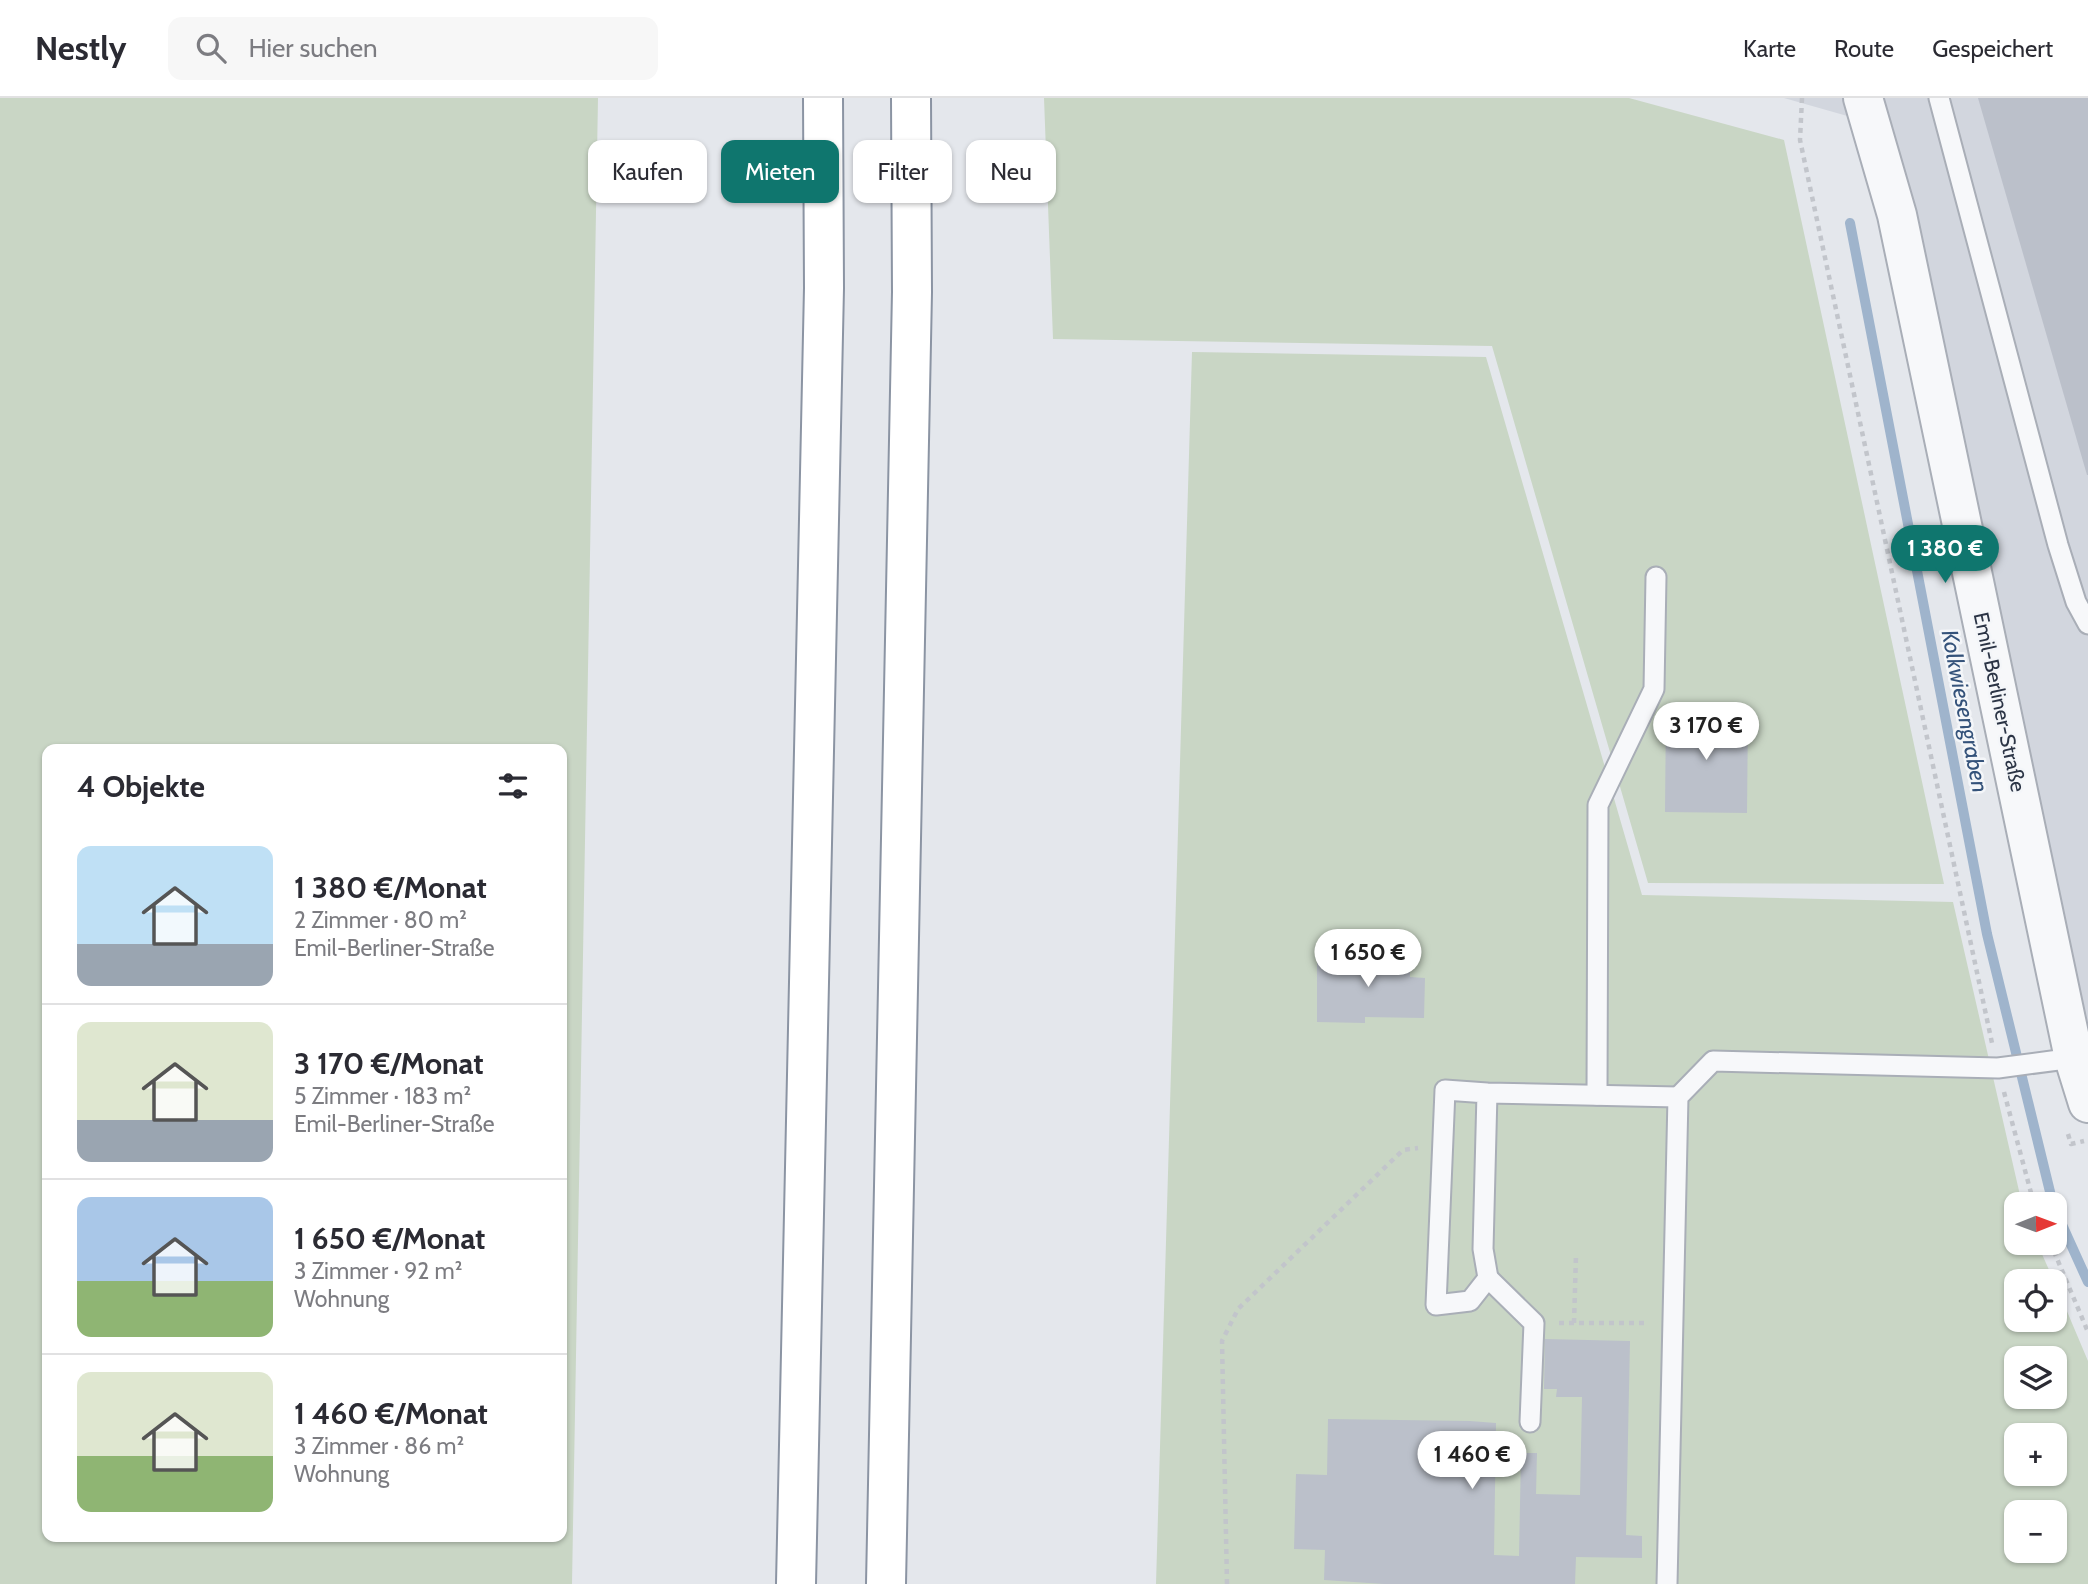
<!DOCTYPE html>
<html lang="de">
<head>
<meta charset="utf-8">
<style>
  :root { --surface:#fff; --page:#f7f7f7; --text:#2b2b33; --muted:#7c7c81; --line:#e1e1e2; --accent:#0f766e }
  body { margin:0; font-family:Cabin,sans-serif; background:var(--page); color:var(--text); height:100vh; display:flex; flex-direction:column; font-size:26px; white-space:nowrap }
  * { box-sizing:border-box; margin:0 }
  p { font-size:23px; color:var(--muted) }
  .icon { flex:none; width:38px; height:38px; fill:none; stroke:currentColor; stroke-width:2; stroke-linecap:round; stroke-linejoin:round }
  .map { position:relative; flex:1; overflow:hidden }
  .sheet { position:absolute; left:42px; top:646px; width:525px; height:798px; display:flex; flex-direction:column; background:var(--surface); border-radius:14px; box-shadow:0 2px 5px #0004 }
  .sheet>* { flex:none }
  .banner { position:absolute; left:588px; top:42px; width:665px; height:63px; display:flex; gap:14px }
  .needle { width:46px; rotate:89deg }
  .buttons { position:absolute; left:2004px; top:1094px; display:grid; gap:14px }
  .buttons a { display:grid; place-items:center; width:63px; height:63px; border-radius:14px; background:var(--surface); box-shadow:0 2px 5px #0004; font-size:35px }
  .price { position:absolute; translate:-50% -60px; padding:0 16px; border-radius:24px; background:#fff; color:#222; font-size:23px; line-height:46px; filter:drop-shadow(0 2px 4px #0008) }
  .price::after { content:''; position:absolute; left:50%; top:42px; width:21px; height:16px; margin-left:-10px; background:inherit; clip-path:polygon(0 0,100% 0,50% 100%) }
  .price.on { background:var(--accent); color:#fff }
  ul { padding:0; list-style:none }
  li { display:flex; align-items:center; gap:21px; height:175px; padding:0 35px }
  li+li { border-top:2px solid var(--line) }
  li span { display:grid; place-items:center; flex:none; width:196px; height:140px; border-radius:14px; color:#555 }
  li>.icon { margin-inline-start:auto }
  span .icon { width:84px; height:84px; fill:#fffc; stroke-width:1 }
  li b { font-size:30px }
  h2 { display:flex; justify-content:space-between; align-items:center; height:84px; padding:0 35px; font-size:30px }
  .tag { padding:0 24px; border-radius:14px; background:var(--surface); box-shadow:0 2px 5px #0004; font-size:24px; line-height:63px }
  .tag.on { background:var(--accent); color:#fff }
  header { display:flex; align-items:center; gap:42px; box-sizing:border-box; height:98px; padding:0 35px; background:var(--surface); border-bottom:2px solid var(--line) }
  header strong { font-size:33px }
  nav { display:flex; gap:38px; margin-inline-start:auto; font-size:24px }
  .search { width:490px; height:63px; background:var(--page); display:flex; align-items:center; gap:18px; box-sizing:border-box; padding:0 24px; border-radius:14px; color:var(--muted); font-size:26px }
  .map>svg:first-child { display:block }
  .built { fill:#d2d6de }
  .green { fill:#c9d6c5; fill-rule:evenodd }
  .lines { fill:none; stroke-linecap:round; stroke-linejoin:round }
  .stream { stroke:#9fb4cc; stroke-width:10 }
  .building { fill:#bbc0ca }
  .lane-casing { stroke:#a9aeb7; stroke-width:23 }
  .street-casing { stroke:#a9aeb7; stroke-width:42 }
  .highway-casing { stroke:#8b94a3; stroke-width:42 }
  .path { stroke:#c2c5cb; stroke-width:4.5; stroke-dasharray:5 5; stroke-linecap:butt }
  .lane { stroke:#f7f8fa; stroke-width:19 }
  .street { stroke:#f7f8fa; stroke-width:38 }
  .highway { stroke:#fff; stroke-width:38 }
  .labels { text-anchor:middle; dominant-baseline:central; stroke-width:5; stroke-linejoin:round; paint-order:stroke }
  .street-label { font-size:21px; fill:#2b3445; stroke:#f4f6f9 }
  .water-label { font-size:23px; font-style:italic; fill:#34527a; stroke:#f4f6f9 }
</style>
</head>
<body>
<header>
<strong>Nestly</strong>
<div class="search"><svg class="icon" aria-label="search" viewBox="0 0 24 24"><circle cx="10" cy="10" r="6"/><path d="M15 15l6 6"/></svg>Hier suchen</div>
<nav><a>Karte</a><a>Route</a><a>Gespeichert</a></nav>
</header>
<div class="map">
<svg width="2088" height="1486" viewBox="0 0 2088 1486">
  <rect width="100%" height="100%" fill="#e4e7ec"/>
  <path class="built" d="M1784,0H2088V1005L1872,25Z"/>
  <g class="green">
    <path d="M0,0H598L572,1486H0ZM562,651V1438H47V651Z"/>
    <path d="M1044,0H1629L1784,42L1944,786L1648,785L1492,248L1053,241Z"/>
    <path d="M1192,254L1486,259L1642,797L1953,804L2022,1106H2016V1144L2037,1145L2054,1183H2016V1222H2054L2055,1185L2088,1263V1486H1156ZM2016,1260H2054V1298H2016ZM2016,1337H2054V1376H2016ZM2016,1414H2054V1452H2016Z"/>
  </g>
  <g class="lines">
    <g class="stream">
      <path d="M1850,125L1987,836L2053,1106"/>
      <path d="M2054,1109L2088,1184"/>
    </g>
  </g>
  <g class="building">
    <path d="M1978,0H2088V377H2087Z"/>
    <path d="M1666,613L1748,614L1747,715L1665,714Z"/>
    <path d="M1366,856H1410V879L1425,880L1424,920L1365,919V925L1317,924V858L1356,859V868H1366Z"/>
    <path d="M1545,1241L1630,1243L1626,1437L1642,1438V1460L1576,1459L1575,1486H1384L1324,1482L1325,1452L1294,1451L1296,1376L1327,1377L1328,1321L1470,1323L1496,1325L1494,1457L1519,1458L1521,1355H1537L1536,1396L1580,1397L1582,1299H1556L1557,1291H1544Z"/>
  </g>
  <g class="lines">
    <g class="lane-casing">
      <g id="lane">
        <path d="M1939,0L2058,447L2076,504L2088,526"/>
        <path d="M1487,995L1445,992L1436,1207L1470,1203L1488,1180L1483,1151L1487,995L1678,999"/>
        <path d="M1597,997L1598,707L1654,591L1656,479"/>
        <path d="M1488,1180L1534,1225L1530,1324"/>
        <path d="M1667,1486L1678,999L1713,963L1998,970L2074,960"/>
      </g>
    </g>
    <g class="street-casing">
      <path id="street" d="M1863,0L1897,117L2074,960L2088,1005"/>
    </g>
    <g class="highway-casing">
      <g id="highway">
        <path d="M796,1486L824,190L823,0"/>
        <path d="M886,1486L912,194L911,0"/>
      </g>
    </g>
    <g class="path">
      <path d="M1802,0L1800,42L1992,945"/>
      <path d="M2004,994L2034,1106"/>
      <path d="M2068,1036L2071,1046L2084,1043"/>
      <path d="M2050,1144L2088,1234"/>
      <path d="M1559,1225H1648"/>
      <path d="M1574,1225L1576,1157"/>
      <path d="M1227,1486L1222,1243L1238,1211L1403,1052L1418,1050"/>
    </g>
    <use href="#lane" class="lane"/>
    <use href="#street" class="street"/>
    <use href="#highway" class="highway"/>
  </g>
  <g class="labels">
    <g class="street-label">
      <text transform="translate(2000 604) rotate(78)">Emil-Berliner-Straße</text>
    </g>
    <g class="water-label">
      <text transform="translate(1965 613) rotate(79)">Kolkwiesengraben</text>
    </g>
  </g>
</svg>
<div class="buttons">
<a><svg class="needle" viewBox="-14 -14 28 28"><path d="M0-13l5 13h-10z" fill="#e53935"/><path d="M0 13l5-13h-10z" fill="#7c7c81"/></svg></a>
<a><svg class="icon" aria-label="locate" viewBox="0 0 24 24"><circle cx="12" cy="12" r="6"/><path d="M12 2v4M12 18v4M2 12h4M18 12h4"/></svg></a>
<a><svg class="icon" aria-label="layers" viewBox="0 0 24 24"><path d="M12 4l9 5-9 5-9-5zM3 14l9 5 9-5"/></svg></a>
<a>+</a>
<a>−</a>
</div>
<b class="price on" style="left:1945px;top:487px">1 380 €</b>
<b class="price" style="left:1706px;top:664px">3 170 €</b>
<b class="price" style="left:1368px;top:891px">1 650 €</b>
<b class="price" style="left:1472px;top:1393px">1 460 €</b>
<div class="banner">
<a class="tag">Kaufen</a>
<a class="tag on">Mieten</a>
<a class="tag">Filter</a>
<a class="tag">Neu</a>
</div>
<section class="sheet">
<h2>4 Objekte<svg class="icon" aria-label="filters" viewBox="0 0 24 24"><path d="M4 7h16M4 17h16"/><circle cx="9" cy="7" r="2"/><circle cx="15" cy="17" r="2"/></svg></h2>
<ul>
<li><span style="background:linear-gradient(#bfe0f5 70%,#9aa5b1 0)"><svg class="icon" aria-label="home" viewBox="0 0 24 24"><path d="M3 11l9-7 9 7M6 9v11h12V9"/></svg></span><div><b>1 380 €/Monat</b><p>2 Zimmer · 80 m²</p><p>Emil-Berliner-Straße</p></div></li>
<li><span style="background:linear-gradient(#dfe7d0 70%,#9aa5b1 0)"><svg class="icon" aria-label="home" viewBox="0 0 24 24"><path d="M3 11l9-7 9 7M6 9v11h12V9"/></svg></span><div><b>3 170 €/Monat</b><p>5 Zimmer · 183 m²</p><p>Emil-Berliner-Straße</p></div></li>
<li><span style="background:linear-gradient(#a9c7e8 60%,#8fb573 0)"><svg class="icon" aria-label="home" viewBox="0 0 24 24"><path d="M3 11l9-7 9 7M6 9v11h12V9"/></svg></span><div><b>1 650 €/Monat</b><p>3 Zimmer · 92 m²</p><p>Wohnung</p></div></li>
<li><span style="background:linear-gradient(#dfe7d0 60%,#8fb573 0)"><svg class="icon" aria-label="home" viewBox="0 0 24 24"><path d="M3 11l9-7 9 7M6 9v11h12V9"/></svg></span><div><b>1 460 €/Monat</b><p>3 Zimmer · 86 m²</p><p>Wohnung</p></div></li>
</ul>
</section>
</div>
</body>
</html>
